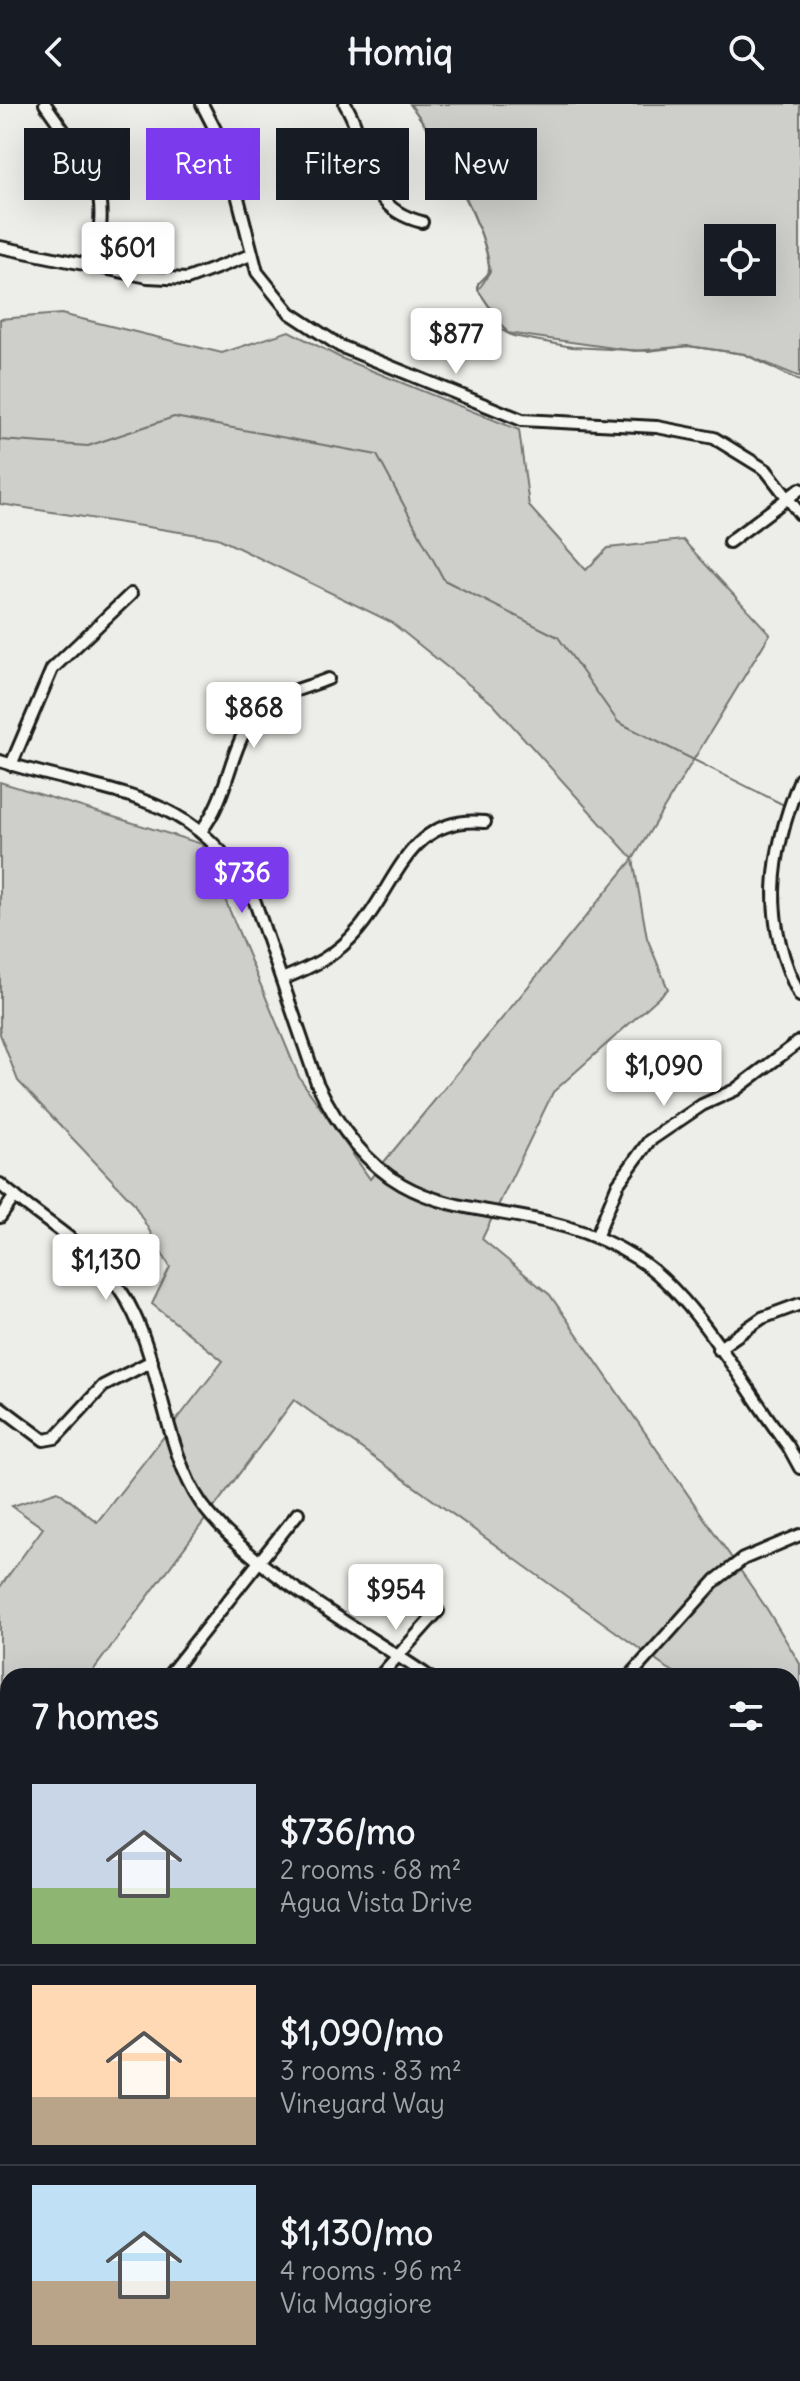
<!DOCTYPE html>
<html lang="en">
<head>
<meta charset="utf-8">
<style>
  :root { --surface:#171b24; --page:#242831; --text:#f1f3f6; --muted:#9ea1a6; --line:#363941; --accent:#7c3aed }
  body { margin:0; font-family:Delius,sans-serif; background:var(--page); color:var(--text); height:100vh; display:flex; flex-direction:column; font-size:30px; white-space:nowrap }
  * { box-sizing:border-box; margin:0 }
  p { font-size:26px; color:var(--muted) }
  .icon { flex:none; width:44px; height:44px; fill:none; stroke:currentColor; stroke-width:2; stroke-linecap:round; stroke-linejoin:round }
  .map { position:relative; flex:1; overflow:hidden }
  .panel { position:absolute; left:0px; top:1564px; width:800px; height:714px; display:flex; flex-direction:column; background:var(--surface); border-radius:24px 24px 0 0; box-shadow:0 8px 32px #0002 }
  .panel>* { flex:none }
  .banner { position:absolute; left:24px; top:24px; width:752px; height:72px; display:flex; gap:16px }
  .buttons { position:absolute; left:704px; top:120px; display:grid; gap:16px }
  .buttons a { display:grid; place-items:center; width:72px; height:72px; border-radius:0px; background:var(--surface); box-shadow:0 8px 32px #0002; font-size:40px }
  .price { position:absolute; translate:-50% -68px; padding:0 18px; border-radius:8px; background:#fff; color:#222; font-size:26px; line-height:52px; filter:drop-shadow(0 2px 4px #0008) }
  .price::after { content:''; position:absolute; left:50%; top:48px; width:24px; height:18px; margin-left:-12px; background:inherit; clip-path:polygon(0 0,100% 0,50% 100%) }
  .price.current { background:var(--accent); color:#fff }
  ul { padding:0; list-style:none }
  li { display:flex; align-items:center; gap:24px; height:200px; padding:0 32px }
  li+li { border-top:2px solid var(--line) }
  li span { display:grid; place-items:center; flex:none; width:224px; height:160px; border-radius:0px; color:#555 }
  li>.icon { margin-inline-start:auto }
  span .icon { width:96px; height:96px; fill:#fffc; stroke-width:1 }
  li b { font-size:34px }
  h2 { display:flex; justify-content:space-between; align-items:center; height:96px; padding:0 32px; font-size:34px }
  .chip { padding:0 28px; border-radius:0px; background:var(--surface); box-shadow:0 8px 32px #0002; font-size:28px; line-height:72px }
  .chip.current { background:var(--accent); color:#fff }
  header { display:flex; justify-content:space-between; align-items:center; height:104px; padding:0 32px; background:var(--surface); font-size:36px; font-weight:800 }
  .map>svg:first-child { display:block }
  .green { fill:#cececb; stroke:#757574; stroke-width:2; fill-rule:evenodd }
  .lines { fill:none; stroke-linecap:round; stroke-linejoin:round }
  .stream { stroke:#6f6f6d; stroke-width:2 }
  .street-casing { stroke:#1c1c1c; stroke-width:16 }
  .street { stroke:#f6f6f2; stroke-width:10 }
</style>
</head>
<body>
<header><svg class="icon" aria-label="back" viewBox="0 0 24 24"><path d="M15 5l-7 7 7 7"/></svg>Homiq<svg class="icon" aria-label="search" viewBox="0 0 24 24"><circle cx="10" cy="10" r="6"/><path d="M15 15l6 6"/></svg></header>
<div class="map">
<svg width="800" height="2277" viewBox="0 0 800 2277">
  <rect width="100%" height="100%" fill="#edede9"/>
  <filter id="ink" filterUnits="userSpaceOnUse"><feTurbulence type="fractalNoise" baseFrequency=".0125" numOctaves="2"/><feDisplacementMap in="SourceGraphic" scale="16" xChannelSelector="R" yChannelSelector="G"/><feConvolveMatrix kernelMatrix="1 2 1 2 8 2 1 2 1" color-interpolation-filters="sRGB"/></filter>
  <g filter="url(#ink)">
    <g class="green">
      <path d="M410,0H800V273L744,250L688,242L635,247L507,229L478,186C483,179 489,172 489,164C489,127 433,30 410,0ZM762,134V178H718V134Z"/>
      <path d="M61,210L222,249L289,227L343,255L519,326L529,402L586,466L608,444L683,436L770,530L633,755L647,834L668,885L553,988L482,1135L550,1191L767,1505L800,1560V1593L792,1594V1572H681L662,1561L294,1296L89,1572H8V1680L0,1691V1483L43,1424L12,1402L58,1387L97,1418L223,1257L152,1200L170,1163L133,1098L18,977L0,930V678L202,740L299,973L370,1075L633,755L493,600L391,518L218,434L0,400V215Z"/>
    </g>
    <g class="lines">
      <g class="stream">
        <path d="M410,0C442,44 483,113 490,168L478,180V186L507,228"/>
        <path d="M463,219L466,212L479,214L513,232L572,243L648,247L688,242L744,250L800,277"/>
        <path d="M0,336L88,342L174,313L377,351L444,476L558,533L618,618L784,701"/>
      </g>
      <g class="street-casing">
        <g id="street">
          <path d="M45,0C90,66 114,79 93,163"/>
          <path d="M202,0L226,47L257,168L290,209L340,242L522,316L657,323L714,334L766,366L800,410"/>
          <path d="M345,0C373,45 357,102 422,118"/>
          <path d="M0,143L148,173L187,175L251,151"/>
          <path d="M729,438L800,385"/>
          <path d="M0,657C107,692 197,683 255,798L317,979C400,1153 510,1074 636,1154C696,1191 745,1286 788,1342L800,1364"/>
          <path d="M11,661L52,565L131,490"/>
          <path d="M800,675C770,750 761,817 800,892"/>
          <path d="M201,727C234,686 228,627 270,598C287,587 309,583 328,575"/>
          <path d="M282,875C312,863 337,851 358,826C397,781 408,710 485,718"/>
          <path d="M0,1080C48,1123 105,1147 134,1210C161,1267 167,1350 201,1399C247,1464 361,1526 428,1572"/>
          <path d="M0,1113L15,1092"/>
          <path d="M597,1131L618,1080L649,1037L702,1001L735,986L800,937"/>
          <path d="M718,1245L762,1214L800,1200"/>
          <path d="M0,1303L44,1336L55,1334L103,1282L152,1257"/>
          <path d="M168,1572L298,1409"/>
          <path d="M380,1572L438,1507"/>
          <path d="M630,1572L716,1476L743,1455L800,1431"/>
          <path d="M792,1976L800,1997"/>
          <path d="M792,2088L800,2079"/>
        </g>
      </g>
      <use href="#street" class="street"/>
    </g>
  </g>
</svg>
<div class="buttons">
<a><svg class="icon" aria-label="locate" viewBox="0 0 24 24"><circle cx="12" cy="12" r="6"/><path d="M12 2v4M12 18v4M2 12h4M18 12h4"/></svg></a>
</div>
<b class="price" style="left:128px;top:186px">$601</b>
<b class="price" style="left:456px;top:272px">$877</b>
<b class="price" style="left:254px;top:646px">$868</b>
<b class="price current" style="left:242px;top:811px">$736</b>
<b class="price" style="left:664px;top:1004px">$1,090</b>
<b class="price" style="left:106px;top:1198px">$1,130</b>
<b class="price" style="left:396px;top:1528px">$954</b>
<div class="banner">
<a class="chip">Buy</a>
<a class="chip current">Rent</a>
<a class="chip">Filters</a>
<a class="chip">New</a>
</div>
<section class="panel">
<h2>7 homes<svg class="icon" aria-label="filters" viewBox="0 0 24 24"><path d="M4 7h16M4 17h16"/><circle cx="9" cy="7" r="2"/><circle cx="15" cy="17" r="2"/></svg></h2>
<ul>
<li><span style="background:linear-gradient(#c9d6e8 65%,#8fb573 0)"><svg class="icon" aria-label="home" viewBox="0 0 24 24"><path d="M3 11l9-7 9 7M6 9v11h12V9"/></svg></span><div><b>$736/mo</b><p>2 rooms · 68 m²</p><p>Agua Vista Drive</p></div></li>
<li><span style="background:linear-gradient(#ffd9b3 70%,#b9a48a 0)"><svg class="icon" aria-label="home" viewBox="0 0 24 24"><path d="M3 11l9-7 9 7M6 9v11h12V9"/></svg></span><div><b>$1,090/mo</b><p>3 rooms · 83 m²</p><p>Vineyard Way</p></div></li>
<li><span style="background:linear-gradient(#bfe0f5 60%,#b9a48a 0)"><svg class="icon" aria-label="home" viewBox="0 0 24 24"><path d="M3 11l9-7 9 7M6 9v11h12V9"/></svg></span><div><b>$1,130/mo</b><p>4 rooms · 96 m²</p><p>Via Maggiore</p></div></li>
</ul>
</section>
</div>
</body>
</html>
